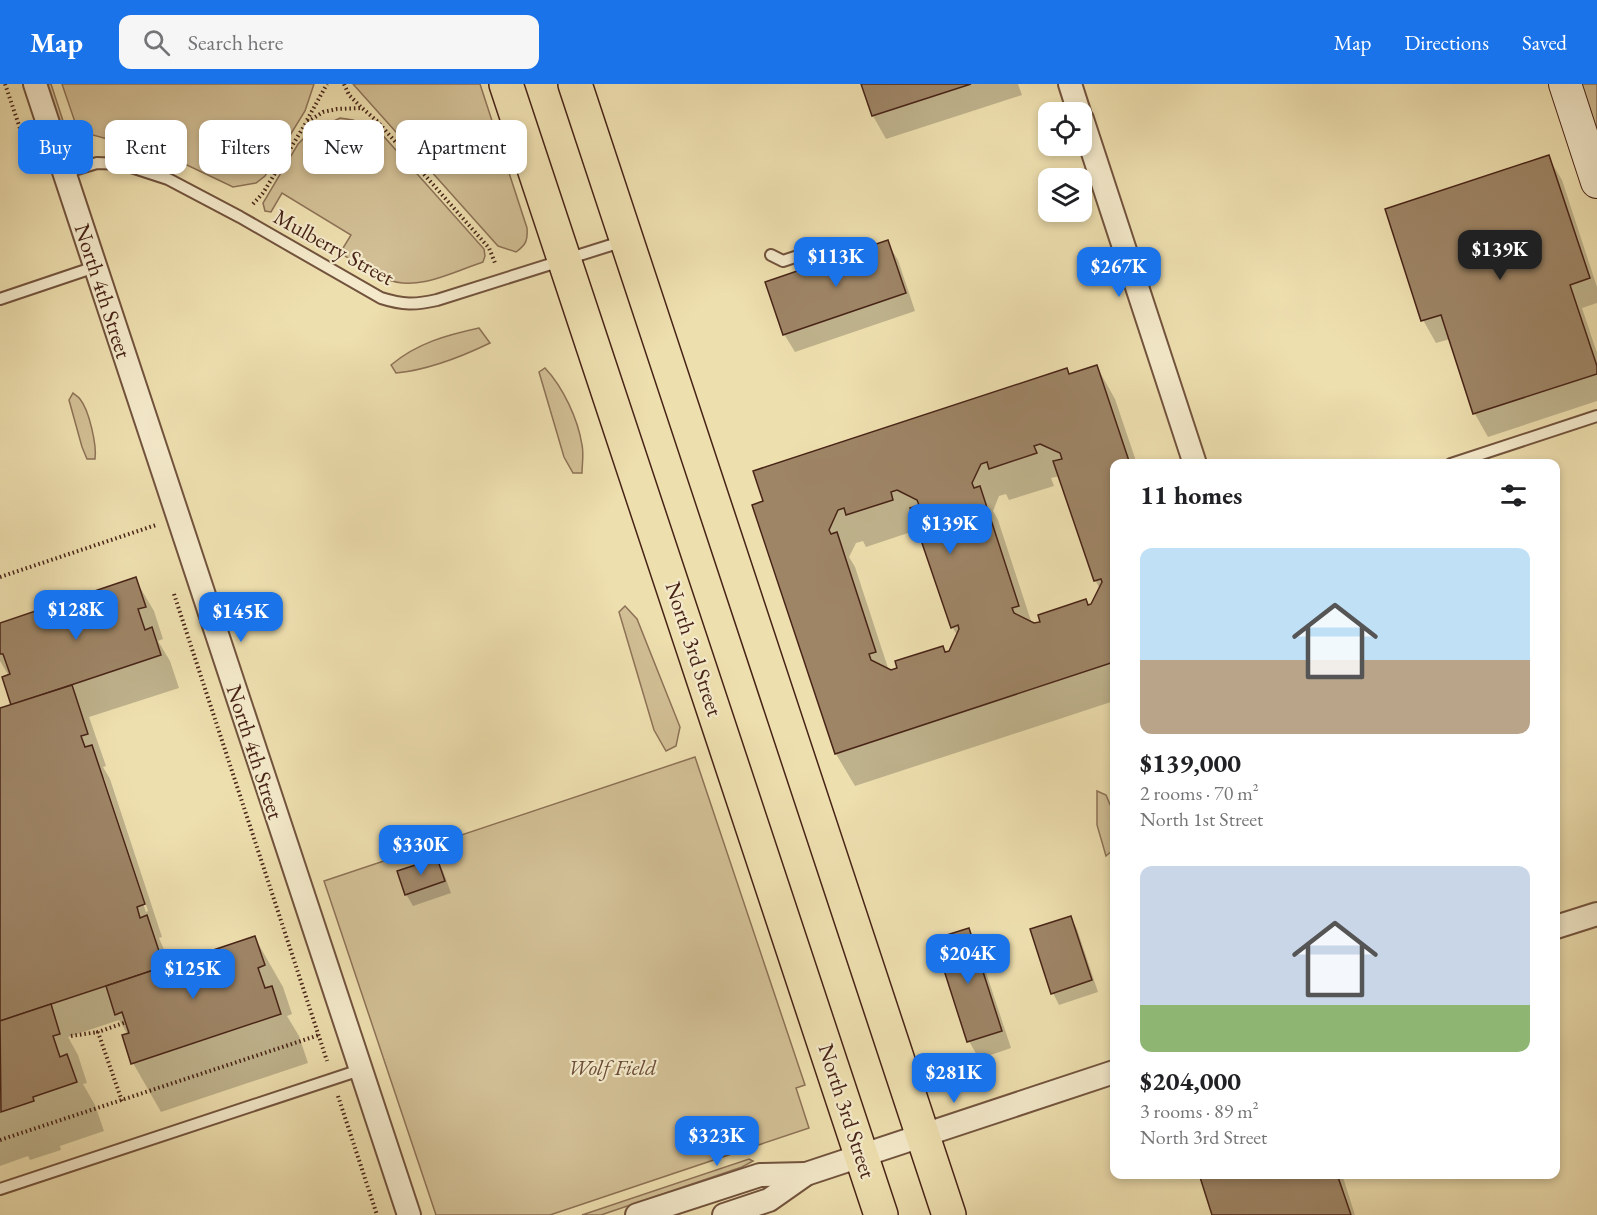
<!DOCTYPE html>
<html lang="en">
<head>
<meta charset="utf-8">
<style>
  :root { --surface:#fff; --page:#f6f6f6; --text:#202124; --muted:#757577; --accent:#1a73e8 }
  body { margin:0; font-family:"EB Garamond",serif; background:var(--page); color:var(--text); height:100vh; display:flex; flex-direction:column; font-size:22px; white-space:nowrap }
  * { box-sizing:border-box; margin:0 }
  p { font-size:20px; color:var(--muted) }
  .icon { flex:none; width:33px; height:33px; fill:none; stroke:currentColor; stroke-width:2; stroke-linecap:round; stroke-linejoin:round }
  .map { position:relative; flex:1; overflow:hidden }
  .side { position:absolute; left:1110px; top:375px; width:450px; height:720px; display:flex; flex-direction:column; background:var(--surface); border-radius:12px; box-shadow:0 3px 9px #0003 }
  .side>* { flex:none }
  .banner { position:absolute; left:18px; top:36px; width:570px; height:54px; display:flex; gap:12px }
  .fabs { position:absolute; left:1038px; top:18px; display:grid; gap:12px }
  .fabs a { display:grid; place-items:center; width:54px; height:54px; border-radius:12px; background:var(--surface); box-shadow:0 3px 9px #0003; font-size:30px }
  .price { position:absolute; translate:-50% -51px; padding:0 14px; border-radius:12px; background:var(--accent); color:#fff; font-size:20px; line-height:39px; filter:drop-shadow(0 2px 3px #0008) }
  .price::after { content:''; position:absolute; left:50%; top:36px; width:18px; height:14px; margin-left:-9px; background:inherit; clip-path:polygon(0 0,100% 0,50% 100%) }
  .price.active { background:#222; color:#fff }
  ul { padding:0; list-style:none }
  li { display:grid; align-content:center; gap:12px; height:318px; padding:0 30px }
  li span { display:grid; place-items:center; height:186px; border-radius:12px; color:#555 }
  li>.icon { margin-inline-start:auto }
  span .icon { width:108px; height:108px; fill:#fffc; stroke-width:1 }
  li b { font-size:26px }
  h2 { display:flex; justify-content:space-between; align-items:center; height:72px; padding:0 30px; font-size:26px }
  .tag { padding:0 21px; border-radius:12px; background:var(--surface); box-shadow:0 3px 9px #0003; font-size:21px; line-height:54px }
  .tag.active { background:var(--accent); color:#fff }
  header { display:flex; align-items:center; gap:36px; box-sizing:border-box; height:84px; padding:0 30px; background:var(--accent); color:#fff }
  header strong { font-size:28px }
  nav { display:flex; gap:33px; margin-inline-start:auto; font-size:21px }
  .search { width:420px; height:54px; background:var(--page); display:flex; align-items:center; gap:15px; box-sizing:border-box; padding:0 21px; border-radius:12px; color:var(--muted); font-size:22px }
  .map>svg:first-child { display:block }
  .green { fill:#d2bf95; stroke:#8d7256; stroke-width:1.5 }
  .shadow { fill:#0003; fill-rule:evenodd }
  .building { fill:#9e8566; stroke:#482417; stroke-width:1.5; fill-rule:evenodd }
  .lines { fill:none; stroke-linecap:round; stroke-linejoin:round }
  .service-casing { stroke:#72533d; stroke-width:14 }
  .minor-casing { stroke:#72533d; stroke-width:26 }
  .secondary-casing { stroke:#482417; stroke-width:34 }
  .trunk-casing { stroke:#482417; stroke-width:36 }
  .path { stroke:#482417; stroke-width:4; stroke-dasharray:1.5 3; stroke-linecap:butt }
  .service { stroke:#f4eacb; stroke-width:10 }
  .minor { stroke:#f4eacb; stroke-width:22 }
  .secondary { stroke:#f4eacb; stroke-width:32 }
  .trunk { stroke:#eedfaf; stroke-width:33 }
  .labels { text-anchor:middle; dominant-baseline:central; stroke-width:4.5; stroke-linejoin:round; paint-order:stroke }
  .street-label { font-size:22px; fill:#482417; stroke:#f4eacb }
  .park-label { font-size:22px; font-style:italic; fill:#6a4b36; stroke:#f4eacb }
</style>
</head>
<body>
<header>
<strong>Map</strong>
<div class="search"><svg class="icon" aria-label="search" viewBox="0 0 24 24"><circle cx="10" cy="10" r="6"/><path d="M15 15l6 6"/></svg>Search here</div>
<nav><a>Map</a><a>Directions</a><a>Saved</a></nav>
</header>
<div class="map">
<svg width="1597" height="1131" viewBox="0 0 1597 1131">
  <rect width="100%" height="100%" fill="#eedfaf"/>
  <filter id="stains"><feTurbulence type="fractalNoise" baseFrequency=".00333" numOctaves="4"/><feColorMatrix values="0 0 0 0 .2 0 0 0 0 .09 0 0 0 0 .02 0 0 0 .5 -.17"/></filter>
  <radialGradient id="worn" r=".72"><stop offset=".6" stop-color="#630" stop-opacity="0"/><stop offset="1" stop-color="#630" stop-opacity=".3"/></radialGradient>
  <g class="green">
    <path d="M44,0H51L65,43L56,37Z"/>
    <path d="M62,0H314L305,27L265,92L256,99L233,103L166,71L78,47Z"/>
    <path d="M353,0H480L527,144C528,156 526,161 516,168L498,162Z"/>
    <path d="M1580,0H1597V53Z"/>
    <path d="M340,34L353,36L378,46L484,165L485,172L483,178C453,188 417,208 386,195C371,188 355,178 340,169L351,151L282,109L271,128L265,127L263,119L298,60L310,48Z"/>
    <path d="M479,244L490,259C461,273 428,286 396,289L391,281C417,259 447,251 479,244Z"/>
    <path d="M545,284C563,303 578,335 582,361C584,370 582,380 582,389H573L564,373L539,288Z"/>
    <path d="M73,309C75,311 78,312 80,315C89,326 97,361 95,375H87L82,363L69,316Z"/>
    <path d="M625,522L637,535L680,643L676,662L666,667L654,646L619,528Z"/>
    <path d="M695,673L805,1001L796,1004L809,1044L550,1131H436L324,797Z"/>
    <path d="M1097,707L1106,711L1114,730V765L1106,772L1097,741Z"/>
    <path d="M749,1075L753,1077L742,1083L601,1131H582Z"/>
  </g>
  <g class="shadow">
    <path d="M863,0H1018L1022,11L886,55L873,32Z"/>
    <path d="M1548,73L1562,96L1597,203V219L1582,224L1597,269V317L1488,353L1475,330L1450,255L1436,259L1423,236Z"/>
    <path d="M887,158L898,176L915,227L795,268L784,250Z"/>
    <path d="M1097,283L1115,315L1137,380H1114V617L855,702L836,670L754,422L1069,291ZM1060,392L1095,496L1100,505L1093,521L1042,539L1032,540L998,436L993,427L999,412L1006,410L1009,416L1054,402L1051,394ZM917,438L952,543L958,552L950,568L899,585L889,587L855,483L849,473L856,459L863,457L866,463L911,448L908,441Z"/>
    <path d="M135,495L154,527L163,555L158,557L170,577L179,604L89,633L106,682L103,683L110,695L162,853L159,854L171,882L255,854L283,903L292,930L287,932L299,952L308,979L161,1028L133,979L128,951L119,936L68,953L78,971L87,999L83,1000L95,1021L104,1047L60,1062L61,1066L30,1076L28,1072L0,1082V622L2,625L13,622L9,592L0,577V540ZM99,689L104,694L148,827L146,828Z"/>
    <path d="M437,776L443,787L451,809L413,822L406,810Z"/>
    <path d="M1071,834L1077,845L1098,908L1059,921L1053,909Z"/>
    <path d="M968,846L978,864L1011,964L979,975L969,957Z"/>
    <path d="M1200,1090H1342L1355,1131H1213Z"/>
  </g>
  <g class="building">
    <path d="M861,0H971L872,32Z"/>
    <path d="M1549,71L1590,194L1570,201L1597,282V290L1473,330L1441,231L1421,237L1385,125Z"/>
    <path d="M888,156L906,209L783,251L765,198Z"/>
    <path d="M1097,281L1130,380H1114V578L835,670L752,421L763,417L753,387L1067,284L1069,290ZM1040,360L1060,369L1062,375L1053,377L1094,497L1101,495L1102,498L1091,520L1088,521L1086,515L1038,531L1040,538L1034,539L1014,529L1012,524L1019,522L980,402L974,404L972,399L981,380L987,378L989,385L1037,369L1034,362ZM897,406L917,416L919,421L910,424L951,544L958,541L959,545L949,567L945,568L943,562L895,577L897,584L891,586L871,576L869,570L876,568L837,448L831,450L829,446L838,426L844,424L846,431L893,416L891,408Z"/>
    <path d="M136,493L146,523L138,525L145,546L152,543L161,571L11,621L2,593L10,590L3,570H0V539Z"/>
    <path d="M72,601L88,650L81,652L85,663L92,661L145,820L137,823L140,834L147,831L161,873L154,876L157,885L0,937V624Z"/>
    <path d="M437,774L445,797L405,811L397,787Z"/>
    <path d="M1071,832L1092,896L1051,910L1030,845Z"/>
    <path d="M969,844L1002,947L967,958L934,855Z"/>
    <path d="M255,852L265,881L258,884L265,904L272,902L281,930L131,980L122,951L129,949L122,928L115,931L106,902Z"/>
    <path d="M51,920L60,950L53,952L60,973L67,970L77,998L33,1013L34,1017L1,1028L0,937Z"/>
    <path d="M1199,1090H1337L1351,1131H1212Z"/>
  </g>
  <g class="lines">
    <g class="service-casing">
      <g id="service">
        <path d="M64,89L97,79L122,80L168,95L240,133L381,214C403,221 415,221 437,216L624,157"/>
        <path d="M771,171L783,177L825,163"/>
        <path d="M0,215L95,183"/>
        <path d="M1451,380L1597,332"/>
        <path d="M0,1105L360,986"/>
      </g>
    </g>
    <g class="minor-casing">
      <g id="minor">
        <path d="M35,0L409,1131"/>
        <path d="M1070,0L1079,28"/>
        <path d="M1082,35L1195,380"/>
        <path d="M1556,843L1597,830"/>
        <path d="M637,1131L760,1091L806,1090"/>
        <path d="M724,1131L769,1116L806,1090L1114,988"/>
      </g>
    </g>
    <g class="secondary-casing">
      <path id="secondary" d="M1565,0L1597,98"/>
    </g>
    <g class="trunk-casing">
      <g id="trunk">
        <path d="M506,0L881,1131"/>
        <path d="M575,0L949,1131"/>
      </g>
    </g>
    <g class="path">
      <path d="M5,0L26,62"/>
      <path d="M344,0L349,11L362,24"/>
      <path d="M307,36L327,0"/>
      <path d="M253,120L263,109L306,39L323,28L337,25L362,24L377,37L489,164L495,179"/>
      <path d="M0,493L156,441"/>
      <path d="M174,510L327,977"/>
      <path d="M71,952L98,948"/>
      <path d="M338,1012L377,1131"/>
      <path d="M122,1017L98,948L126,938"/>
      <path d="M0,1056L319,951"/>
    </g>
    <use href="#service" class="service"/>
    <use href="#minor" class="minor"/>
    <use href="#secondary" class="secondary"/>
    <use href="#trunk" class="trunk"/>
  </g>
  <g class="labels">
    <g class="street-label">
      <text transform="translate(334 163) rotate(29)">Mulberry Street</text>
      <text transform="translate(103 207) rotate(72)">North 4th Street</text>
      <text transform="translate(694 565) rotate(72)">North 3rd Street</text>
      <text transform="translate(255 668) rotate(72)">North 4th Street</text>
      <text transform="translate(847 1027) rotate(72)">North 3rd Street</text>
    </g>
    <g class="park-label">
      <text x="612" y="983">Wolf Field</text>
    </g>
  </g>
  <rect width="100%" height="100%" filter="url(#stains)"/>
  <rect width="100%" height="100%" fill="url(#worn)"/>
</svg>
<div class="fabs">
<a><svg class="icon" aria-label="locate" viewBox="0 0 24 24"><circle cx="12" cy="12" r="6"/><path d="M12 2v4M12 18v4M2 12h4M18 12h4"/></svg></a>
<a><svg class="icon" aria-label="layers" viewBox="0 0 24 24"><path d="M12 4l9 5-9 5-9-5zM3 14l9 5 9-5"/></svg></a>
</div>
<b class="price active" style="left:1500px;top:197px">$139K</b>
<b class="price" style="left:836px;top:204px">$113K</b>
<b class="price" style="left:1119px;top:214px">$267K</b>
<b class="price" style="left:950px;top:471px">$139K</b>
<b class="price" style="left:76px;top:557px">$128K</b>
<b class="price" style="left:241px;top:559px">$145K</b>
<b class="price" style="left:421px;top:792px">$330K</b>
<b class="price" style="left:968px;top:901px">$204K</b>
<b class="price" style="left:193px;top:916px">$125K</b>
<b class="price" style="left:954px;top:1020px">$281K</b>
<b class="price" style="left:717px;top:1083px">$323K</b>
<div class="banner">
<a class="tag active">Buy</a>
<a class="tag">Rent</a>
<a class="tag">Filters</a>
<a class="tag">New</a>
<a class="tag">Apartment</a>
</div>
<section class="side">
<h2>11 homes<svg class="icon" aria-label="filters" viewBox="0 0 24 24"><path d="M4 7h16M4 17h16"/><circle cx="9" cy="7" r="2"/><circle cx="15" cy="17" r="2"/></svg></h2>
<ul>
<li><span style="background:linear-gradient(#bfe0f5 60%,#b9a48a 0)"><svg class="icon" aria-label="home" viewBox="0 0 24 24"><path d="M3 11l9-7 9 7M6 9v11h12V9"/></svg></span><div><b>$139,000</b><p>2 rooms · 70 m²</p><p>North 1st Street</p></div></li>
<li><span style="background:linear-gradient(#c9d6e8 75%,#8fb573 0)"><svg class="icon" aria-label="home" viewBox="0 0 24 24"><path d="M3 11l9-7 9 7M6 9v11h12V9"/></svg></span><div><b>$204,000</b><p>3 rooms · 89 m²</p><p>North 3rd Street</p></div></li>
</ul>
</section>
</div>
</body>
</html>
